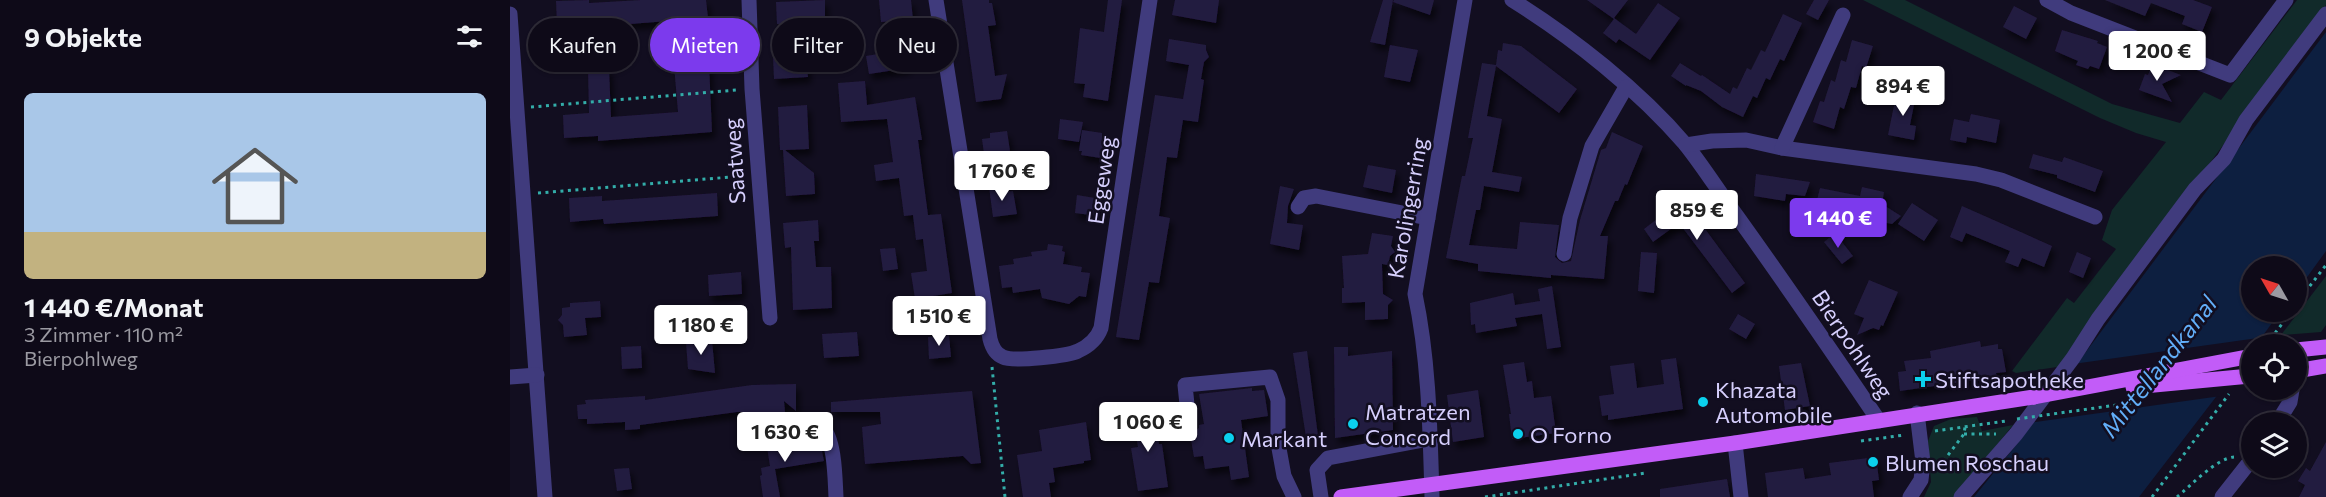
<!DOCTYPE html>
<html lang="de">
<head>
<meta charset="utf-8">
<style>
  :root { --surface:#0e0a18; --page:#1c1825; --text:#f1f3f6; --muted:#9b9aa2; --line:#2e2b37; --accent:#7c3aed }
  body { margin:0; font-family:Commissioner,sans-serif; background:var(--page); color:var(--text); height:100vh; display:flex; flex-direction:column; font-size:22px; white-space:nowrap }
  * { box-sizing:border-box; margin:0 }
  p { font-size:20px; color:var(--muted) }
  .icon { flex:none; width:33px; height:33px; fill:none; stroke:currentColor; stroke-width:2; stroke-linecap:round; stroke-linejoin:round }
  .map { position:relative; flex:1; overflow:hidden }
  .side { display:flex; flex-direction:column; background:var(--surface); width:510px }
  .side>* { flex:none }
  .top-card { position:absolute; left:18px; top:18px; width:570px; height:54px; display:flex; gap:12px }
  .needle { width:39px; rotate:309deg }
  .tools { position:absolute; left:1731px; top:256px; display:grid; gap:12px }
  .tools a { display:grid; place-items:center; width:66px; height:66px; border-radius:50%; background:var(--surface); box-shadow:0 2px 4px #0004,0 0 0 2px var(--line); font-size:30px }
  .price { position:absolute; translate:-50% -51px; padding:0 14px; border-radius:6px; background:#fff; color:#222; font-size:20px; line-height:39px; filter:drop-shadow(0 2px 3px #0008) }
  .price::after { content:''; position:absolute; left:50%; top:36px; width:18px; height:14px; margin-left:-9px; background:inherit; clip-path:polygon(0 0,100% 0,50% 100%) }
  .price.on { background:var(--accent); color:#fff }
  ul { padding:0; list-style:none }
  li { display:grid; align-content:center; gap:12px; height:318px; padding:0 24px }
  li span { display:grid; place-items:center; height:186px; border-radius:9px; color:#555 }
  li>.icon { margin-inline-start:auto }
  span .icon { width:108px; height:108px; fill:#fffc; stroke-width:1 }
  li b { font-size:26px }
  h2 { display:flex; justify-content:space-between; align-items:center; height:72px; padding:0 24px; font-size:26px }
  .chip { padding:0 21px; border-radius:27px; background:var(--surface); box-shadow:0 2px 4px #0004,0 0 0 2px var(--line); font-size:21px; line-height:54px }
  .chip.on { background:var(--accent); color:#fff }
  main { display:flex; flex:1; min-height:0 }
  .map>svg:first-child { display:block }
  .green { fill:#112a2a }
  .water { fill:#0d1f40 }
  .pier { fill:#120e20 }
  .building { fill:#241b40; filter:url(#shadow) }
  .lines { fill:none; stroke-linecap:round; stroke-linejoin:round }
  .path { stroke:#33ada9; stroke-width:3; stroke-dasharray:3 4.5; stroke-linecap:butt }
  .minor { stroke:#403b7d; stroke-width:15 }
  .major { stroke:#c25cf8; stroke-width:15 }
  .path-bridge { stroke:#33ada9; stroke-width:3; stroke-dasharray:3 4.5; stroke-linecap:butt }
  .major-bridge { stroke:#c25cf8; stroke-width:15 }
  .poi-dot { fill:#0bd0ed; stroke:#120e20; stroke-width:2 }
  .labels { text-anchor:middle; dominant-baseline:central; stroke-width:5; stroke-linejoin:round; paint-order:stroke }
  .street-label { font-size:22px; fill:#d6cffd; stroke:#120e20 }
  .poi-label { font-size:22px; fill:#d6cffd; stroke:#120e20; text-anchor:start }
  .water-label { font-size:24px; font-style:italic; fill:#62aef8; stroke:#120e20 }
</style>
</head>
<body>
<main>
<section class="side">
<h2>9 Objekte<svg class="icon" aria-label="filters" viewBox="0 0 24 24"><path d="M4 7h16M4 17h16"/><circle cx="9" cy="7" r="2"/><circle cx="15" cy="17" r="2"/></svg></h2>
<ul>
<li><span style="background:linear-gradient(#a9c7e8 75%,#c2b280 0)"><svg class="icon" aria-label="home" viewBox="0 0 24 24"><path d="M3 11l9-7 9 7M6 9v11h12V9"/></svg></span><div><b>1 440 €/Monat</b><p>3 Zimmer · 110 m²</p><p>Bierpohlweg</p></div></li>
</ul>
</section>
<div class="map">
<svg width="1816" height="497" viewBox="0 0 1816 497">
  <defs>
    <filter id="shadow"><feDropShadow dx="3.5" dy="6" stdDeviation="3" flood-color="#0009"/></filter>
  </defs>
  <rect width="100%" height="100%" fill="#120e20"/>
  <g class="green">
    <path d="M1353,0H1395L1602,104L1670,123L1694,92L1711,100L1787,0H1816V5L1553,363L1547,367L1506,373L1502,371L1557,298L1564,303L1606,249L1592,240L1602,210L1656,142L1626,133L1590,118Z"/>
    <path d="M1816,276V325L1811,332L1771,335Z"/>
    <path d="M1467,417L1472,431L1503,425L1444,497H1414L1421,482L1418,441L1424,426L1441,419Z"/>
  </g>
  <path class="water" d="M1816,32V251L1787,291L1786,267H1742V312H1770L1746,345H1742L1709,393L1629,497H1464L1503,449Z"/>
  <path class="pier" d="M1755,337L1749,345H1742V355L1711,396L1519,423L1563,364Z"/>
  <g class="building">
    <path d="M79,0V3L131,0H196L198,18L81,27L80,22L47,24L46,1Z"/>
    <path d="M315,0V23L267,24L266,2Z"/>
    <path d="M369,0H401L403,20L371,22Z"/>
    <path d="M452,0H479V3H482L486,25L478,26L485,76L497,74L491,99L466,102Z"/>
    <path d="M598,0H612L598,101L573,97L575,84L564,83L570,28L594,32Z"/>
    <path d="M665,0H709L706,23L662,15Z"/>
    <path d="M873,0H883L875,45L860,42Z"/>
    <path d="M884,0H924L920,15L883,2Z"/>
    <path d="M1077,0H1118L1104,18L1126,34L1148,3L1170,18L1140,60L1109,39L1106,43L1093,33L1104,19Z"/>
    <path d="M1304,0H1319L1308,20L1296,14Z"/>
    <path d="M1595,0H1683L1702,7L1692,32L1672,24L1675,16L1641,3L1635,16Z"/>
    <path d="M1504,6L1527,18L1516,39L1493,27Z"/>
    <path d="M1273,14L1292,23L1274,61L1270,59L1260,80L1256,78L1247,98L1243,96L1233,117L1212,107L1191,91L1176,85V86L1161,76L1170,63L1191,76L1192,75L1220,94L1223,87L1227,89L1237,68L1241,70L1251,50L1255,52Z"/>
    <path d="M1552,30L1588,41L1587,43L1597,47L1589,69L1580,66L1578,69L1566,65L1568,61L1545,51Z"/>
    <path d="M659,39L696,45V50L699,57L694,62L691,79L694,80L688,122L673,120L667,158L657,157L649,216L660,218L649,283L639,282L629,340L606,337L645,95L673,99L679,65L656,61Z"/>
    <path d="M1342,40L1363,46L1356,68L1352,66L1346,88L1341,87L1334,109L1330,107L1324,129L1303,122L1310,101L1314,102L1321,80L1325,82L1331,60L1336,62Z"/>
    <path d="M993,43L1011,46L1067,89L1049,113L986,66L977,116L992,119L982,172L1012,177L1009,192L974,186L970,210H966L959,245L1007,249L1010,222L1049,225L1045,257L1052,263L1061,261L1070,220L1091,150L1096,148L1102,132L1133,146L1117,185L1115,184L1108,201H1105L1090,236H1098L1094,279L1041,275V278L968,271V264L936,258L952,176H955L963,138H958L972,63L986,65L988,50L992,51Z"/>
    <path d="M880,45L908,50L900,82L874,77Z"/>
    <path d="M395,48L398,68L359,74L356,56L368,54V51Z"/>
    <path d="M296,54L298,77L264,79L263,56Z"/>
    <path d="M199,63L202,132L88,141V136L54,138L53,115L79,113L78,69L99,68L101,117L168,112L164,65Z"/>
    <path d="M1642,64L1671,75L1652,84L1662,102L1629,90L1635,74L1638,75Z"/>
    <path d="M355,81L357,105L405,97L412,140H408L418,215L431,214L442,293L423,296L425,304L406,305L401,273L417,271L413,239L406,240L403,215L394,216L389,178L366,181L364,165L383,162L377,119L331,122L328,83Z"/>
    <path d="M1387,91L1406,95L1400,125L1406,126L1404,140L1378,135Z"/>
    <path d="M297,105L299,149L275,150L304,173L305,194L276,196L273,150H270L268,107Z"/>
    <path d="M1461,114L1490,120L1486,143L1457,137L1456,143L1440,140L1444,119L1459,122Z"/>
    <path d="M550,119L573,122L569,142L548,139Z"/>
    <path d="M572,130L592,133V137L600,138L597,159L571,155L572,151H569Z"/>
    <path d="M497,131L501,158L475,161L472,139L480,138V133Z"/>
    <path d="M1523,154L1552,162L1554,157L1593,171L1585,192L1547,178V175L1519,168Z"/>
    <path d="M858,165L886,170L882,193L853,187Z"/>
    <path d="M1246,174L1300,182L1295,196L1276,194L1275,201L1244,196Z"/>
    <path d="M493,185L494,192L503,191L507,214L483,217L479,187Z"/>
    <path d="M770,186L784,189L778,206L777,223L793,225L789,250L760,244Z"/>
    <path d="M1352,187L1374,192L1372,204L1391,216L1382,224L1345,217L1343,225L1303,216L1310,188L1350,196Z"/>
    <path d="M207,193L208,216L94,224L93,219L60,222L59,198L92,196V201Z"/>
    <path d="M567,195L591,199L589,216L565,213Z"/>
    <path d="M1173,199L1235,283L1222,293L1169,223L1143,242L1134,229Z"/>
    <path d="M1402,203L1428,220L1414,241L1388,224Z"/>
    <path d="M1452,206L1542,246L1534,267L1512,258L1508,267L1495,262L1500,251L1456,233L1452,242L1440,237Z"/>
    <path d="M308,220L309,241H304L306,267H321L322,308L283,310L281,247L275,248L273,223Z"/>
    <path d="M862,233L883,236L881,246L885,252L880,256L878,265L872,264L873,294L883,300L878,305V319L855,320V302L832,303V288H834L832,256L858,254Z"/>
    <path d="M1325,233L1343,256L1332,264L1314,242Z"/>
    <path d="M538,244L553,246L552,251L555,252L553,264L572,267L571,272L580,273L576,297L569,296L559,304L532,298L530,289L503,293L502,287L492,288L489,266L504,264L503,259L522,256L521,252L537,250Z"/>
    <path d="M385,248L388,269L373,271L370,249Z"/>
    <path d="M1131,252L1147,253L1144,293L1128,291Z"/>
    <path d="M1567,252L1581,258L1573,278L1559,272Z"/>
    <path d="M231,272L232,294L199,296L198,275Z"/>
    <path d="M1359,280L1388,292L1373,326L1371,325L1369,330L1363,328L1347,335L1354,318L1344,314Z"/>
    <path d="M1042,286L1051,347L1037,349L1032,314L1005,318L1007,326L966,333L965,324L961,325L960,303L1003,293L1005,305L1030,301L1028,289Z"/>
    <path d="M90,301L91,317L75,318L77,335L54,337L53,325L48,320L52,315V308L60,307V303Z"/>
    <path d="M1228,314L1245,324L1236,339L1219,329Z"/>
    <path d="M347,332L349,356L314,358L312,334Z"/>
    <path d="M439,335L441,357L419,359L418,337Z"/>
    <path d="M202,340L205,373L178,369L176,342Z"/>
    <path d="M1470,341L1471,347L1488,344V349H1492L1496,372L1486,373L1487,377L1390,391L1388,372L1396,371L1394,361L1421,358L1420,351Z"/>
    <path d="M131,346L132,368L112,369L111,347Z"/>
    <path d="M824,347H838V356L882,351L883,430L825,438Z"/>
    <path d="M797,351L808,436L796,437L783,353Z"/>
    <path d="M1166,358L1173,409L1098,420V415L1092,416L1089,396L1104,394L1100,366L1124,363L1127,388L1154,384L1151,360Z"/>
    <path d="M1014,362L1017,382L1022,381L1024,398L1041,396L1046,433L1002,439L999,414H1001L993,365Z"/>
    <path d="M1291,363L1300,406L1275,410L1269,366Z"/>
    <path d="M286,384V411L274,401L275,412H227L130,425V429L115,430V422L77,424V419H68L67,405L76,404L75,400L135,396V400L242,385Z"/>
    <path d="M742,388V391L754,390L758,416L731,420L739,477L721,480L719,466L695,469L693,456L684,457L680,434L689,428V425L694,424L689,394Z"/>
    <path d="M968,390L974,437L943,442L937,395Z"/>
    <path d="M462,391L471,463L461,464L453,456L355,464L352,427L371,424L370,412H321V402Z"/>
    <path d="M643,408L649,444H652L658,487L628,491L621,448L628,447L622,411Z"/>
    <path d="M576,422L581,460L574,461V463L543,468L545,482L539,483L541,497H513L507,455L532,451L529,430Z"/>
    <path d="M279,438L281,451L311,446L314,461L265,469L270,497H253L250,476L252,475L251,468L260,466L256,441Z"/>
    <path d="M1816,442V497H1789L1795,485L1788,481L1796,468L1800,471Z"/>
    <path d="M1366,457L1369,480L1362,481L1364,497H1258L1255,473L1293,468L1295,479L1321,475L1319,463Z"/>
    <path d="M119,468L122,489L107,491L104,469Z"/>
    <path d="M1217,479L1220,497H1150V489Z"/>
  </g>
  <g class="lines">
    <g class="path">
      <path d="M21,107L227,90"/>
      <path d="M28,193L233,176"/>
      <path d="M1786,304L1816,265"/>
      <path d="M1756,345L1781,312"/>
      <path d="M482,367L495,497"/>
      <path d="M1425,431L1496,421"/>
      <path d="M1454,434H1486"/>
      <path d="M1351,441L1394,435"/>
      <path d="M1429,467L1454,434L1455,427"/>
      <path d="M975,497L1136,473"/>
      <path d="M1642,497L1719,394"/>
      <path d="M1667,497C1680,486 1707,458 1724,457"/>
    </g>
    <g class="minor">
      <path d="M239,0L242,89L260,318"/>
      <path d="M426,0L480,339C482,347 485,354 493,357C503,362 558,356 568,351C579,346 587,339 591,328L640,0"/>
      <path d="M1002,0C1063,38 1129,90 1176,145C1195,169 1211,195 1229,219C1277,286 1323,353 1369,421"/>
      <path d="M1537,0L1561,13L1720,75L1776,0"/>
      <path d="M0,14L35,497"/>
      <path d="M1176,145L1202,141L1236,140L1272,148L1466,174L1491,180L1585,217"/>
      <path d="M1272,148L1333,15"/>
      <path d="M788,207L794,198L806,196L918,218"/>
      <path d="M1054,254L1060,218L1082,146L1116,87"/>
      <path d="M0,377L27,375"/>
      <path d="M1767,423L1780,402L1782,390"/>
      <path d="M679,424L675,385L760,377L768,400V443L774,476L784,497"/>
      <path d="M283,428L312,427C325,439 325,479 326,497"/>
      <path d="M1225,443L1231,497"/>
      <path d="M811,497L807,470L818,458L919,439"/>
      <path d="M922,497C920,429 919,360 905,294L955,0"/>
      <path d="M1400,497L1411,480L1413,462L1407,413"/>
      <path d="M1451,497L1506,434L1563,358L1588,319L1685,189L1714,159L1736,120L1816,14"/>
      <path d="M1712,497L1742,459"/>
    </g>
    <g class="major">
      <path d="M1786,350L1816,347"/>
      <path d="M1786,371L1816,366"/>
      <path d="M831,497L1225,443L1524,397"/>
    </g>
    <path class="path-bridge" d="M1507,419L1621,403"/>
    <g class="major-bridge">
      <path d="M1623,387L1740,376"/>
      <path d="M1524,397L1742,356"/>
    </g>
  </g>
  <g class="poi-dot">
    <path d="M1410 370h6v6h6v6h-6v6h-6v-6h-6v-6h6z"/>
    <circle cx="1193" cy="402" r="6"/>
    <circle cx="843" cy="424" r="6"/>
    <circle cx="1008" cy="434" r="6"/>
    <circle cx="719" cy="438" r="6"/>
    <circle cx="1363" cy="462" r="6"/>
  </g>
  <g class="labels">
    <g class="street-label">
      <text transform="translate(224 161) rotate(-94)">Saatweg</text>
      <text transform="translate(591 180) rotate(-82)">Eggeweg</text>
      <text transform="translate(897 208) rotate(-80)">Karolingerring</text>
      <text transform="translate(1343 344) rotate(56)">Bierpohlweg</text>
    </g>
    <g class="poi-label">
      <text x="1425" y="379">Stiftsapotheke</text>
      <text x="1205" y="389">Khazata<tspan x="1205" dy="25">Automobile</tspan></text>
      <text x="855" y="411">Matratzen<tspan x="855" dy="25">Concord</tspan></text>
      <text x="1020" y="434">O Forno</text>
      <text x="731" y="438">Markant</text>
      <text x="1375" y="462">Blumen Roschau</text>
    </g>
    <g class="water-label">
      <text transform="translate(1648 366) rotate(-52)">Mittellandkanal</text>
    </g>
  </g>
</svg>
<div class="tools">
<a><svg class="needle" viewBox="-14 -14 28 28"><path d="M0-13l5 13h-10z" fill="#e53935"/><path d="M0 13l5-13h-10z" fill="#9b9aa2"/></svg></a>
<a><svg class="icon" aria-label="locate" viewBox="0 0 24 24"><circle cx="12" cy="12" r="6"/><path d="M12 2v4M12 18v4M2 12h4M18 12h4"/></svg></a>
<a><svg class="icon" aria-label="layers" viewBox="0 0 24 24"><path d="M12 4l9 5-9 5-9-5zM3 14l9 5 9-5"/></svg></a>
</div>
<b class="price" style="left:1647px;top:82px">1 200 €</b>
<b class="price" style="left:1393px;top:117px">894 €</b>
<b class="price" style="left:492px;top:202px">1 760 €</b>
<b class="price" style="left:1187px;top:241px">859 €</b>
<b class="price on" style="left:1328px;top:249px">1 440 €</b>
<b class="price" style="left:429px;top:347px">1 510 €</b>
<b class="price" style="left:191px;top:356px">1 180 €</b>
<b class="price" style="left:638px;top:453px">1 060 €</b>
<b class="price" style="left:275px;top:463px">1 630 €</b>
<div class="top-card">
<a class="chip">Kaufen</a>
<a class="chip on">Mieten</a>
<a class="chip">Filter</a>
<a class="chip">Neu</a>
</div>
</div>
</main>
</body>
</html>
